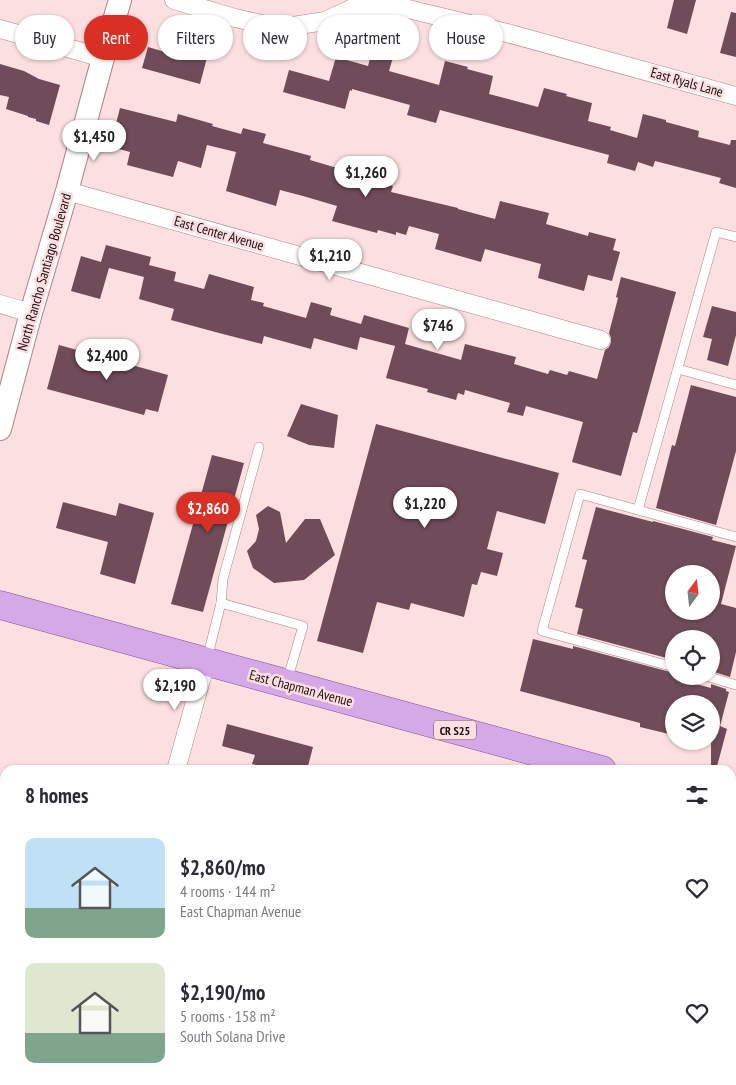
<!DOCTYPE html>
<html lang="en">
<head>
<meta charset="utf-8">
<style>
  :root { --surface:#fff; --page:#f2f2f3; --text:#2b2b33; --muted:#7c7c81; --accent:#d93025 }
  body { margin:0; font-family:"PT Sans Narrow",sans-serif; background:var(--page); color:var(--text); height:100vh; display:flex; flex-direction:column; font-size:19px; white-space:nowrap }
  * { box-sizing:border-box; margin:0 }
  p { font-size:16px; color:var(--muted) }
  .icon { flex:none; width:28px; height:28px; fill:none; stroke:currentColor; stroke-width:2; stroke-linecap:round; stroke-linejoin:round }
  .map { position:relative; flex:1; overflow:hidden }
  .panel { position:absolute; left:0px; top:765px; width:736px; height:320px; display:flex; flex-direction:column; background:var(--surface); border-radius:15px 15px 0 0; box-shadow:0 1px 4px #0004 }
  .panel>* { flex:none }
  .hud { position:absolute; left:15px; top:15px; width:706px; height:45px; display:flex; gap:10px }
  .needle { width:32px; rotate:15deg }
  .buttons { position:absolute; left:665px; top:565px; display:grid; gap:10px }
  .buttons a { display:grid; place-items:center; width:55px; height:55px; border-radius:50%; background:var(--surface); box-shadow:0 1px 4px #0004; font-size:25px }
  .price { position:absolute; translate:-50% -42px; padding:0 11px; border-radius:18px; background:#fff; color:#222; font-size:16px; line-height:32px; filter:drop-shadow(0 1px 2px #0008) }
  .price::after { content:''; position:absolute; left:50%; top:30px; width:15px; height:11px; margin-left:-8px; background:inherit; clip-path:polygon(0 0,100% 0,50% 100%) }
  .price.on { background:var(--accent); color:#fff }
  ul { padding:0; list-style:none }
  li { display:flex; align-items:center; gap:15px; height:125px; padding:0 25px }
  li span { display:grid; place-items:center; flex:none; width:140px; height:100px; border-radius:10px; color:#555 }
  li>.icon { margin-inline-start:auto }
  span .icon { width:60px; height:60px; fill:#fffc; stroke-width:1 }
  li b { font-size:21px }
  h2 { display:flex; justify-content:space-between; align-items:center; height:60px; padding:0 25px; font-size:21px }
  .tag { padding:0 18px; border-radius:22px; background:var(--surface); box-shadow:0 1px 4px #0004; font-size:18px; line-height:45px }
  .tag.on { background:var(--accent); color:#fff }
  .map>svg:first-child { display:block }
  .building { fill:#704b59; fill-rule:evenodd }
  .lines { fill:none; stroke-linecap:round; stroke-linejoin:round }
  .service-casing { stroke:#af8386; stroke-width:10 }
  .minor-casing { stroke:#af8386; stroke-width:19 }
  .tertiary-casing { stroke:#af8386; stroke-width:24 }
  .primary-casing { stroke:#834e91; stroke-width:29 }
  .service { stroke:#fff; stroke-width:9 }
  .minor { stroke:#fff; stroke-width:18 }
  .tertiary { stroke:#fff; stroke-width:22 }
  .primary { stroke:#d5a9e7; stroke-width:28 }
  .labels { text-anchor:middle; dominant-baseline:central; stroke-width:5; stroke-linejoin:round; paint-order:stroke }
  .shield { fill:#fcdfe0; stroke:#614d4e; stroke-width:1 }
  .shield-label { font-size:12px; font-weight:bold; fill:#1f0f10 }
  .street-label { font-size:14px; fill:#1f0f10; stroke:#fcdfe0 }
</style>
</head>
<body>
<div class="map">
<svg width="736" height="1085" viewBox="0 0 736 1085">
  <rect width="100%" height="100%" fill="#fcdfe0"/>
  <g class="building">
    <path d="M674,0H696L687,34L667,28Z"/>
    <path d="M731,12L736,13V57L720,53Z"/>
    <path d="M172,28L212,39L200,84L142,68L148,47L165,52Z"/>
    <path d="M373,48L394,54L389,71L439,85L445,61L468,67L467,69L493,76L489,94L538,107L544,88L567,94L566,96L592,103L588,121L611,127L610,130L637,138L643,114L666,120V122L699,131L698,137L730,145L731,140H736V188L719,183L721,178L655,161L653,167L638,162L635,171L607,163L609,155L440,110L436,123L407,115L410,105L352,89V91L350,90L345,109L283,92L289,70L329,81L336,57L368,66Z"/>
    <path d="M0,64L24,71L39,79L60,85L49,125L36,121V119L28,117V116L6,109L9,97L0,95Z"/>
    <path d="M120,108L176,122L178,114L213,124L212,126L241,134L243,128L266,134L263,143L311,156L310,160L354,173L353,175L393,186L391,192L458,208V209L495,219L500,201L549,213L546,224L588,236L589,232L616,239L613,250L620,252L612,281L588,275L584,291L538,278L541,264L485,249L481,262L435,249L439,234L409,226L406,235L396,232V235L378,230L377,233L332,221L337,206L303,196L280,190L276,206L226,191L236,152L207,145L201,168L178,161L173,177L127,165L130,152L119,149L120,146L111,143Z"/>
    <path d="M106,245L151,257L149,265L176,272L174,281L204,289L209,274L254,287L251,300L264,303L263,306L306,318L311,302L332,308L330,315L361,324L364,315L409,328L405,344L461,360L465,344L516,357L514,364L548,374L550,370L567,375L569,371L597,379L605,350L609,347L611,342V338L609,333L618,298L616,297L621,277L676,292L637,433L633,432L621,476L572,462L583,422L526,406L523,416L507,412L510,403L465,390L464,395L458,393L456,400L427,392L428,389L386,378L395,346L360,337L357,350L314,338L311,349L264,336L262,344L219,333L171,320L174,309L139,299L144,277L109,268L100,299L71,291L81,256L101,262Z"/>
    <path d="M712,306L736,312V335L728,366L707,360L712,339L703,337Z"/>
    <path d="M59,345L168,375L158,412L146,409L144,415L47,389Z"/>
    <path d="M691,385L736,397V451L716,525L656,508L672,445L675,446Z"/>
    <path d="M301,404L338,415L334,448L309,445L287,436Z"/>
    <path d="M376,424L559,473L545,524L497,511L487,549L503,553L497,576L481,572L477,585L472,584L464,617L411,603L409,610L377,602L363,653L317,641Z"/>
    <path d="M212,455L244,463L203,612L171,604Z"/>
    <path d="M63,502L116,516L119,503L154,513L135,584L100,574L108,542L56,528Z"/>
    <path d="M268,506L280,512L286,543L305,519H320L335,555L304,580L274,583L253,568L247,551L256,541L259,529L256,515Z"/>
    <path d="M596,507L653,522V521L713,537L712,540L736,546L721,604L736,608V652L730,677L711,671V639H674V660L577,634L583,609L575,607L587,560L582,559ZM674,574H711V611H674Z"/>
    <path d="M533,639L573,649V646L674,673V678L711,688V684L726,689V691L729,692L720,726L727,729L716,770L711,769V704H674V716L669,734L640,727V723L520,691Z"/>
    <path d="M227,724L313,747L307,770H274L252,764L255,755L222,746Z"/>
  </g>
  <g class="lines">
    <g class="service-casing">
      <g id="service">
        <path d="M678,369L736,385"/>
        <path d="M638,510L716,232L736,237"/>
        <path d="M221,603L303,626L287,681"/>
        <path d="M207,659L221,603L223,579L259,447"/>
        <path d="M674,667L542,631L580,494L736,537"/>
        <path d="M706,676L736,685"/>
        <path d="M323,1085L325,1080"/>
      </g>
    </g>
    <g class="minor-casing">
      <g id="minor">
        <path d="M174,0L235,18L280,28L325,21L357,6L400,7L507,33L736,96"/>
        <path d="M0,29L103,58"/>
        <path d="M67,191L601,340"/>
        <path d="M0,304L31,313"/>
        <path d="M176,770L206,662"/>
        <path d="M183,1080L201,1085"/>
        <path d="M28,1085L30,1080"/>
        <path d="M90,1085L92,1080"/>
        <path d="M561,1085L563,1080"/>
      </g>
    </g>
    <g class="tertiary-casing">
      <path id="tertiary" d="M0,429L31,313L67,191L103,58L120,0"/>
    </g>
    <g class="primary-casing">
      <g id="primary">
        <path d="M0,605L602,770"/>
        <path d="M731,805L736,807"/>
      </g>
    </g>
    <use href="#service" class="service"/>
    <use href="#minor" class="minor"/>
    <use href="#tertiary" class="tertiary"/>
    <use href="#primary" class="primary"/>
  </g>
  <g class="labels">
    <rect class="shield" x="434" y="720.5" width="42" height="19" rx="4"/>
    <g class="shield-label">
      <text x="455" y="730">CR S25</text>
    </g>
    <g class="street-label">
      <text transform="translate(687 82) rotate(16)">East Ryals Lane</text>
      <text transform="translate(219 233) rotate(16)">East Center Avenue</text>
      <text transform="translate(44 272) rotate(-74)">North Rancho Santiago Boulevard</text>
      <text transform="translate(301 688) rotate(15)">East Chapman Avenue</text>
    </g>
  </g>
</svg>
<div class="buttons">
<a><svg class="needle" viewBox="-14 -14 28 28"><path d="M0-13l5 13h-10z" fill="#e53935"/><path d="M0 13l5-13h-10z" fill="#7c7c81"/></svg></a>
<a><svg class="icon" aria-label="locate" viewBox="0 0 24 24"><circle cx="12" cy="12" r="6"/><path d="M12 2v4M12 18v4M2 12h4M18 12h4"/></svg></a>
<a><svg class="icon" aria-label="layers" viewBox="0 0 24 24"><path d="M12 4l9 5-9 5-9-5zM3 14l9 5 9-5"/></svg></a>
</div>
<b class="price" style="left:94px;top:162px">$1,450</b>
<b class="price" style="left:366px;top:198px">$1,260</b>
<b class="price" style="left:330px;top:281px">$1,210</b>
<b class="price" style="left:438px;top:351px">$746</b>
<b class="price" style="left:107px;top:381px">$2,400</b>
<b class="price" style="left:425px;top:529px">$1,220</b>
<b class="price on" style="left:208px;top:534px">$2,860</b>
<b class="price" style="left:175px;top:711px">$2,190</b>
<div class="hud">
<a class="tag">Buy</a>
<a class="tag on">Rent</a>
<a class="tag">Filters</a>
<a class="tag">New</a>
<a class="tag">Apartment</a>
<a class="tag">House</a>
</div>
<section class="panel">
<h2>8 homes<svg class="icon" aria-label="filters" viewBox="0 0 24 24"><path d="M4 7h16M4 17h16"/><circle cx="9" cy="7" r="2"/><circle cx="15" cy="17" r="2"/></svg></h2>
<ul>
<li><span style="background:linear-gradient(#bfe0f5 70%,#7fa58c 0)"><svg class="icon" aria-label="home" viewBox="0 0 24 24"><path d="M3 11l9-7 9 7M6 9v11h12V9"/></svg></span><div><b>$2,860/mo</b><p>4 rooms · 144 m²</p><p>East Chapman Avenue</p></div><svg class="icon" aria-label="heart" viewBox="0 0 24 24"><path d="M12 20l-8-8c-3-5 5-10 8-4 3-6 11-1 8 4z"/></svg></li>
<li><span style="background:linear-gradient(#dfe7d0 70%,#7fa58c 0)"><svg class="icon" aria-label="home" viewBox="0 0 24 24"><path d="M3 11l9-7 9 7M6 9v11h12V9"/></svg></span><div><b>$2,190/mo</b><p>5 rooms · 158 m²</p><p>South Solana Drive</p></div><svg class="icon" aria-label="heart" viewBox="0 0 24 24"><path d="M12 20l-8-8c-3-5 5-10 8-4 3-6 11-1 8 4z"/></svg></li>
</ul>
</section>
</div>
</body>
</html>
